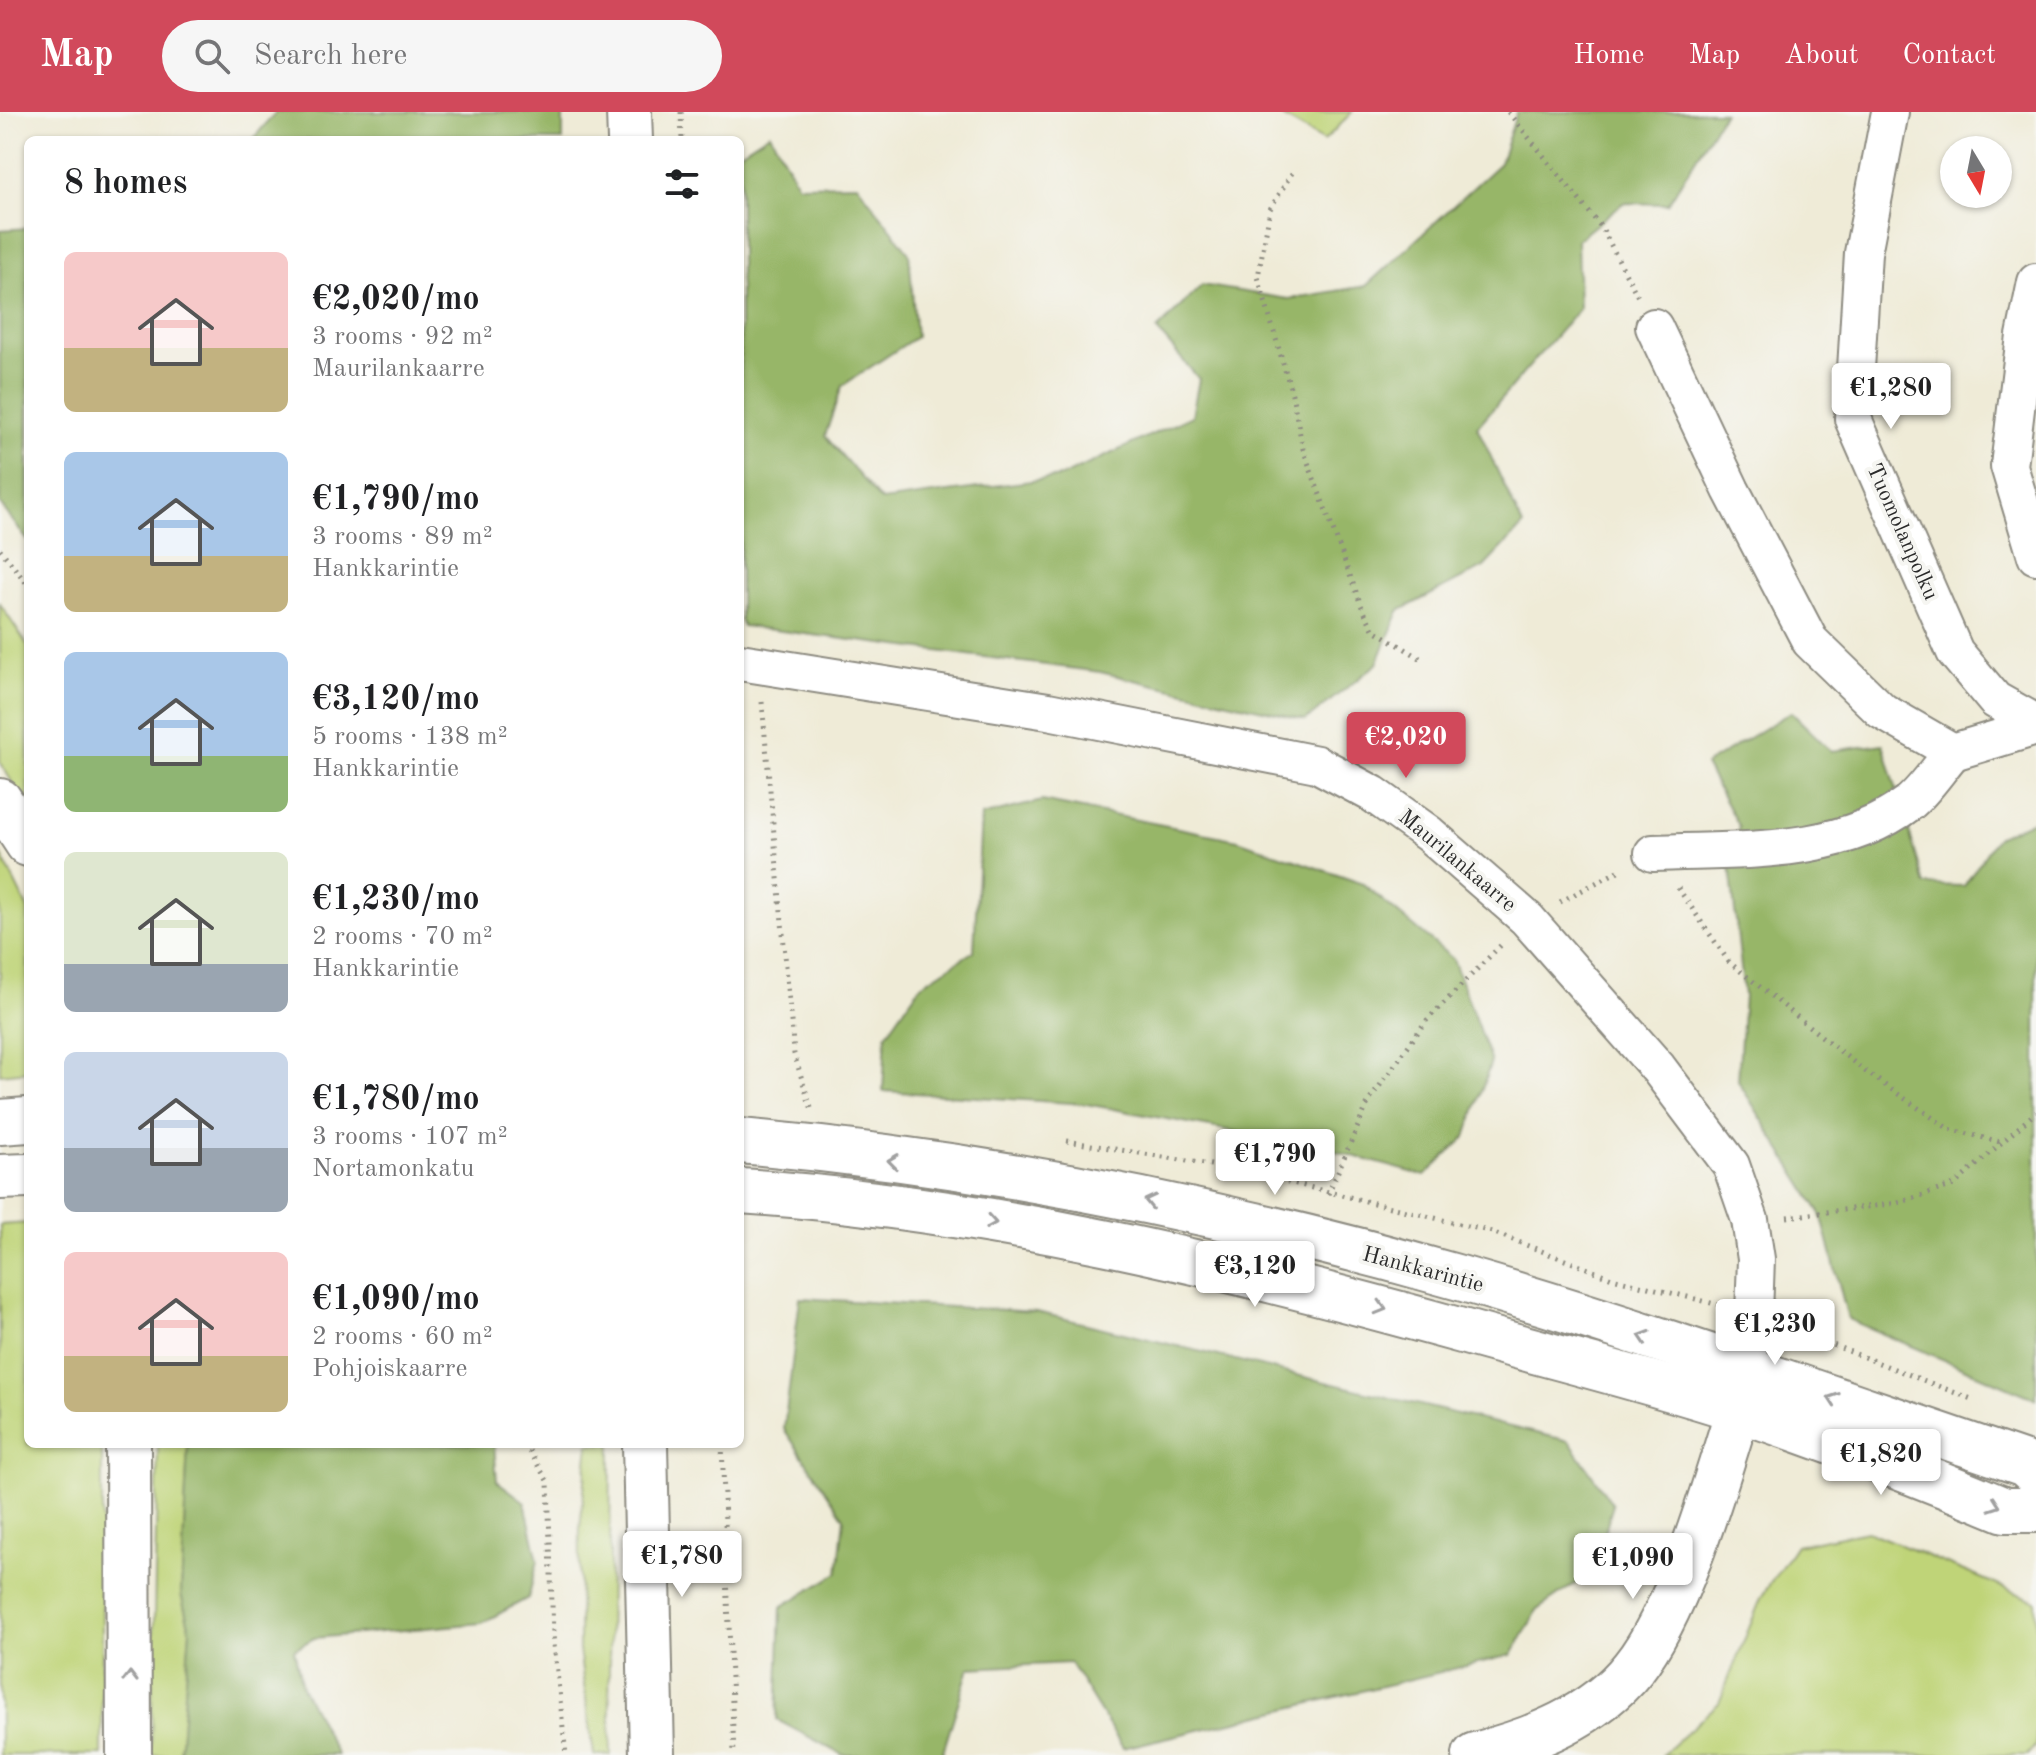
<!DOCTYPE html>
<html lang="en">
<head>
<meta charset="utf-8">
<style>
  :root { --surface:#fff; --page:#f6f6f6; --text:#202124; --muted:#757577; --accent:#d1495b }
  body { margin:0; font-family:"Old Standard TT",serif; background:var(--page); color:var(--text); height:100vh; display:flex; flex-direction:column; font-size:30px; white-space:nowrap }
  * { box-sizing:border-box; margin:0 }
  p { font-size:26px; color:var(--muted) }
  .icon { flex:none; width:44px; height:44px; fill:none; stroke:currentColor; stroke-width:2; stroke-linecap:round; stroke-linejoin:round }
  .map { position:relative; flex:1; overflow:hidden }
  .side { position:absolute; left:24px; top:24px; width:720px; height:1312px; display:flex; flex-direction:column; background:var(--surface); border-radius:12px; box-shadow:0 2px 6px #0004 }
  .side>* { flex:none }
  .needle { width:52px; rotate:170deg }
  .tools { position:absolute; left:1940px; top:24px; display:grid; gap:16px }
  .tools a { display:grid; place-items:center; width:72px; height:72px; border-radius:50%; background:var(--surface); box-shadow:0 2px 6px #0004; font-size:40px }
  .price { position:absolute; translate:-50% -68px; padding:0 18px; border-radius:8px; background:#fff; color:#222; font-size:26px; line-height:52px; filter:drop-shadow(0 2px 4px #0008) }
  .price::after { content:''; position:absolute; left:50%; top:48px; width:24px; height:18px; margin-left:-12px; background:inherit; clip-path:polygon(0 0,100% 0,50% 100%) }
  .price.selected { background:var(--accent); color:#fff }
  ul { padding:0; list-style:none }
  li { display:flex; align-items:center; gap:24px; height:200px; padding:0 40px }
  li span { display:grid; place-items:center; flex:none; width:224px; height:160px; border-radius:12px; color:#555 }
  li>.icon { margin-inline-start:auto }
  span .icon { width:96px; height:96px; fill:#fffc; stroke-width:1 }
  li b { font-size:34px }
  h2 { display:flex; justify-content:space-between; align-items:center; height:96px; padding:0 40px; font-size:34px }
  header { display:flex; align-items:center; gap:48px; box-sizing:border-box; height:112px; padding:0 40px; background:var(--accent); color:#fff }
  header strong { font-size:38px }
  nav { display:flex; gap:44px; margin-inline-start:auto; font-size:28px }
  .search { width:560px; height:72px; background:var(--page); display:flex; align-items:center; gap:20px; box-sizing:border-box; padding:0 28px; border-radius:44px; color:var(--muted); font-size:30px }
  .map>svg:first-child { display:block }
  .green { fill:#bfd478; stroke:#758052; stroke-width:2 }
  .forest { fill:#97b668; stroke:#61704a; stroke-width:2 }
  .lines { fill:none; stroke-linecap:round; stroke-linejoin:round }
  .minor-casing { stroke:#8d8b81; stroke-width:40 }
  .major-casing { stroke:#8d8b81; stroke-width:48 }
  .highway-casing { stroke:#8d8b81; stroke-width:48 }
  .path { stroke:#8d8b81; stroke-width:5; stroke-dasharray:2 6; stroke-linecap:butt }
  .minor { stroke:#fff; stroke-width:36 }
  .major { stroke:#fff; stroke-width:44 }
  .highway { stroke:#fff; stroke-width:44 }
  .oneway { stroke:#a0a0a0 }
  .labels { text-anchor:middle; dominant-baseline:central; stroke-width:8; stroke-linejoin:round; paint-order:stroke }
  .street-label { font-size:22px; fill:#2b2b2b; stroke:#f6f6f2 }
</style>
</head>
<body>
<header>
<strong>Map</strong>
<div class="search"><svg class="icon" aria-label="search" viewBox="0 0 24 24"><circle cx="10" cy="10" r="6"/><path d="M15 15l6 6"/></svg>Search here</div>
<nav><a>Home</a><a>Map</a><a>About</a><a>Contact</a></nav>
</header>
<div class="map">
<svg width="2036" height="1643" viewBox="0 0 2036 1643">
  <rect width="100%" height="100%" fill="#f6f6f2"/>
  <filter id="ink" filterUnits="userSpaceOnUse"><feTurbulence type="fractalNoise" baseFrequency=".0125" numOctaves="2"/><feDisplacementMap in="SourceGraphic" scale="16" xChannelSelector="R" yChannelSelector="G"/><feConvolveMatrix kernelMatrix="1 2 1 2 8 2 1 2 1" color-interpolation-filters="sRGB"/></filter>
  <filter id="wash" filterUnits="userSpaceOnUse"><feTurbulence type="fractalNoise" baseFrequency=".006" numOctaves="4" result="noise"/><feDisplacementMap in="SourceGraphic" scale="32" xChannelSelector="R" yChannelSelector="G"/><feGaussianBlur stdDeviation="1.8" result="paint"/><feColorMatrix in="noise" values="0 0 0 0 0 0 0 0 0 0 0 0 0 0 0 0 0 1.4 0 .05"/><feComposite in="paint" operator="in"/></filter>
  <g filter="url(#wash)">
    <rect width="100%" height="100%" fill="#efebd7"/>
    <g class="green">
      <path d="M1285,0H1352L1324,29L1281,4Z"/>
      <path d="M0,492L28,534V697L0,650Z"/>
      <path d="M0,740L28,797V959L0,962Z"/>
      <path d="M28,1111V1332H102V1643H0V1113Z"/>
      <path d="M158,1332H188L181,1482L190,1518L180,1643H151Z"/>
      <path d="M589,1332H611L609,1558L611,1643H594L579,1538L580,1416Z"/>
      <path d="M1867,1419L2036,1489V1633L2027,1643H1662L1719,1591L1762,1484L1796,1433Z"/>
    </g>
    <g class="forest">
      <path d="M276,0H563V28H252Z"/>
      <path d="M1517,0H1724L1668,92L1623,91L1577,128L1579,197L1477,315L1523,414L1484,455L1399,499L1377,552L1306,608L1100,560L743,514L740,508V40L770,21L798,73L857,72L909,141L916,225L842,274L825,324L881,389L1061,365L1192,304L1199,267L1157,218L1202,173L1288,187L1366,174L1500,51Z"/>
      <path d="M28,116V429L0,392V118Z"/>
      <path d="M1791,600L1831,639L1883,632L1925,773L1964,774L1998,724L2036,707V1287L1848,1207L1821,1102L1738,969L1744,884L1729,744L1739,715L1705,653Z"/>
      <path d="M1042,689L1238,728L1363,772L1453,847L1491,950L1466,1025L1425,1064L1324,1036L1086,992L883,979L886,923L921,873L974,839L981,704Z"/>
      <path d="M800,1186L1037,1200L1569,1329L1613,1393L1592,1460L1537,1498L1512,1543L1123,1636L1070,1551L969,1556L942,1643H843L777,1608L781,1495L838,1461L844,1406L784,1317Z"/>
      <path d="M188,1332H494L497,1369L525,1390L538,1449L528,1486L482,1511L314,1526L294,1537L302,1575L337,1643H180L190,1518L181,1482Z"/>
    </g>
  </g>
  <g filter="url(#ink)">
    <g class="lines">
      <g class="minor-casing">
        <g id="minor">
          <path d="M1890,0L1863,141L1853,307L1955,540L1995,588L2036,611"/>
          <path d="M2036,170L2025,224L2009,354L2036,444"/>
          <path d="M1654,215L1731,378L1810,529L1882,599L1953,640L2036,615"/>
          <path d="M740,550L1048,599L1317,652L1373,682L1429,722L1527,807L1658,956L1731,1053L1750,1108L1756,1147L1754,1202L1741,1280"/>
          <path d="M1653,741C1736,737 1838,745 1909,691C1925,678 1939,656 1953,640"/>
        </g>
      </g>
      <g class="major-casing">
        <g id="major">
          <path d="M629,0L630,28"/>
          <path d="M0,1010L28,1008"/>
          <path d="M740,1029C981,1050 1228,1100 1460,1166C1651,1221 1838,1289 2025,1352L2036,1362"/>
          <path d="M0,1065L28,1064"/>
          <path d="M740,1079C986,1095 1225,1153 1462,1219C1554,1245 1649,1268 1740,1298C1830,1328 1918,1362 2005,1398H2036"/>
          <path d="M645,1332L652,1643"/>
          <path d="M1475,1643C1533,1628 1594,1605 1633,1556C1680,1497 1715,1372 1738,1298"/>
        </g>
      </g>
      <g class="highway-casing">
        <g id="highway">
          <path d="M0,689L28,732"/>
          <path d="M128,1332L129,1643"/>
        </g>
      </g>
      <g class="path">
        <path d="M681,0L682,28"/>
        <path d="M1508,0L1602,116L1638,185"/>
        <path d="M1292,61L1270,97L1258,165L1292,282L1303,337L1361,493L1373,517L1420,546"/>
        <path d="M0,437L28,473"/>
        <path d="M762,590L794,942L811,996"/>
        <path d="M1678,776L1729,850L1866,960L1949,1017L2004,1031"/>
        <path d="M1560,790L1622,757"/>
        <path d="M1067,1029L1235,1057L1492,1120L1612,1166L1719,1193"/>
        <path d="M1328,1082L1369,989L1426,909L1501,833"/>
        <path d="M1787,1105L1898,1091L1954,1073L2036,1000"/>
        <path d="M1789,1216L1974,1288"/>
        <path d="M525,1332L548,1370L553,1523L566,1643"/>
        <path d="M722,1332L734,1643"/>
      </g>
      <use href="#minor" class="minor"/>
      <use href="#major" class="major"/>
      <use href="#highway" class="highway"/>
    </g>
    <defs><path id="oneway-chevron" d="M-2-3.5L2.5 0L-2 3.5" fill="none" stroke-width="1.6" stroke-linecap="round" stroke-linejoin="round" transform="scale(2)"/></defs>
    <g class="oneway">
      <use href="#oneway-chevron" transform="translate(893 1049) rotate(-172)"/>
      <use href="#oneway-chevron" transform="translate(1150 1089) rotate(-167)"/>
      <use href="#oneway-chevron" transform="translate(991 1110) rotate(9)"/>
      <use href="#oneway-chevron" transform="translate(1381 1196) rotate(16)"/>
      <use href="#oneway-chevron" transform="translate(1644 1225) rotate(-162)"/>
      <use href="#oneway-chevron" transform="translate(1833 1287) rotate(-161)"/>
      <use href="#oneway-chevron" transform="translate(1995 1393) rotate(20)"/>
      <use href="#oneway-chevron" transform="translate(130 1565) rotate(-90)"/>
    </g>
  </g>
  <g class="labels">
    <g class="street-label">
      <text transform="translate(1902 420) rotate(66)">Tuomolanpolku</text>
      <text transform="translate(1457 749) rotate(40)">Maurilankaarre</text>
      <text transform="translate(1423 1158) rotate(15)">Hankkarintie</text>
    </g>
  </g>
</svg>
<div class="tools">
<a><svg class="needle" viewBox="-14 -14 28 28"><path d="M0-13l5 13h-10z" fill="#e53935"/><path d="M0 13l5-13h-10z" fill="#757577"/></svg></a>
</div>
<b class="price" style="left:1891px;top:319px">€1,280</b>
<b class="price selected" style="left:1406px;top:668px">€2,020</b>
<b class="price" style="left:1275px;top:1085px">€1,790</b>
<b class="price" style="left:1255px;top:1197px">€3,120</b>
<b class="price" style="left:1775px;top:1255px">€1,230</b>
<b class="price" style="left:1881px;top:1385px">€1,820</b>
<b class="price" style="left:682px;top:1487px">€1,780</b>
<b class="price" style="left:1633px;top:1489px">€1,090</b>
<section class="side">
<h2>8 homes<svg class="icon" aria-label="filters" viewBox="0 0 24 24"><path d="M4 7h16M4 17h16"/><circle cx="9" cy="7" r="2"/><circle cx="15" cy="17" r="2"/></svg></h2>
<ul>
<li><span style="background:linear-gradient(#f6c9c9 60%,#c2b280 0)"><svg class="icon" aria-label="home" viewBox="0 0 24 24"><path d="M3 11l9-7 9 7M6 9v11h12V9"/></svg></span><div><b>€2,020/mo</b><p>3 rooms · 92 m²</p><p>Maurilankaarre</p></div></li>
<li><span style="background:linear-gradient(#a9c7e8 65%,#c2b280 0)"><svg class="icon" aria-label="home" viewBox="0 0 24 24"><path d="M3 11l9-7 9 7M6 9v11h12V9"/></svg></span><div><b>€1,790/mo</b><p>3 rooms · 89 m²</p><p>Hankkarintie</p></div></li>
<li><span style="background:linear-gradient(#a9c7e8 65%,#8fb573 0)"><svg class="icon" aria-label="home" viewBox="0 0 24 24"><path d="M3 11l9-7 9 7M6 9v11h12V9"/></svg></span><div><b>€3,120/mo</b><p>5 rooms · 138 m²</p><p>Hankkarintie</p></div></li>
<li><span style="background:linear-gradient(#dfe7d0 70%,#9aa5b1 0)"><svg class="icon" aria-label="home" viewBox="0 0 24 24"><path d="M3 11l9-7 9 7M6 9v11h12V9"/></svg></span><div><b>€1,230/mo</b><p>2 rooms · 70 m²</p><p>Hankkarintie</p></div></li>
<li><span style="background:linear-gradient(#c9d6e8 60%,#9aa5b1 0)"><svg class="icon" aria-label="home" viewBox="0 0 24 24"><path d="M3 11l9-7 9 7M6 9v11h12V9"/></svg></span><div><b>€1,780/mo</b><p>3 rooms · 107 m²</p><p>Nortamonkatu</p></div></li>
<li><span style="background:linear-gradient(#f6c9c9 65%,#c2b280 0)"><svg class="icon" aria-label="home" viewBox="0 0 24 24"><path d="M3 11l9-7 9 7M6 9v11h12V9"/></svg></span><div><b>€1,090/mo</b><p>2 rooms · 60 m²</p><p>Pohjoiskaarre</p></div></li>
</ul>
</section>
</div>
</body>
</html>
